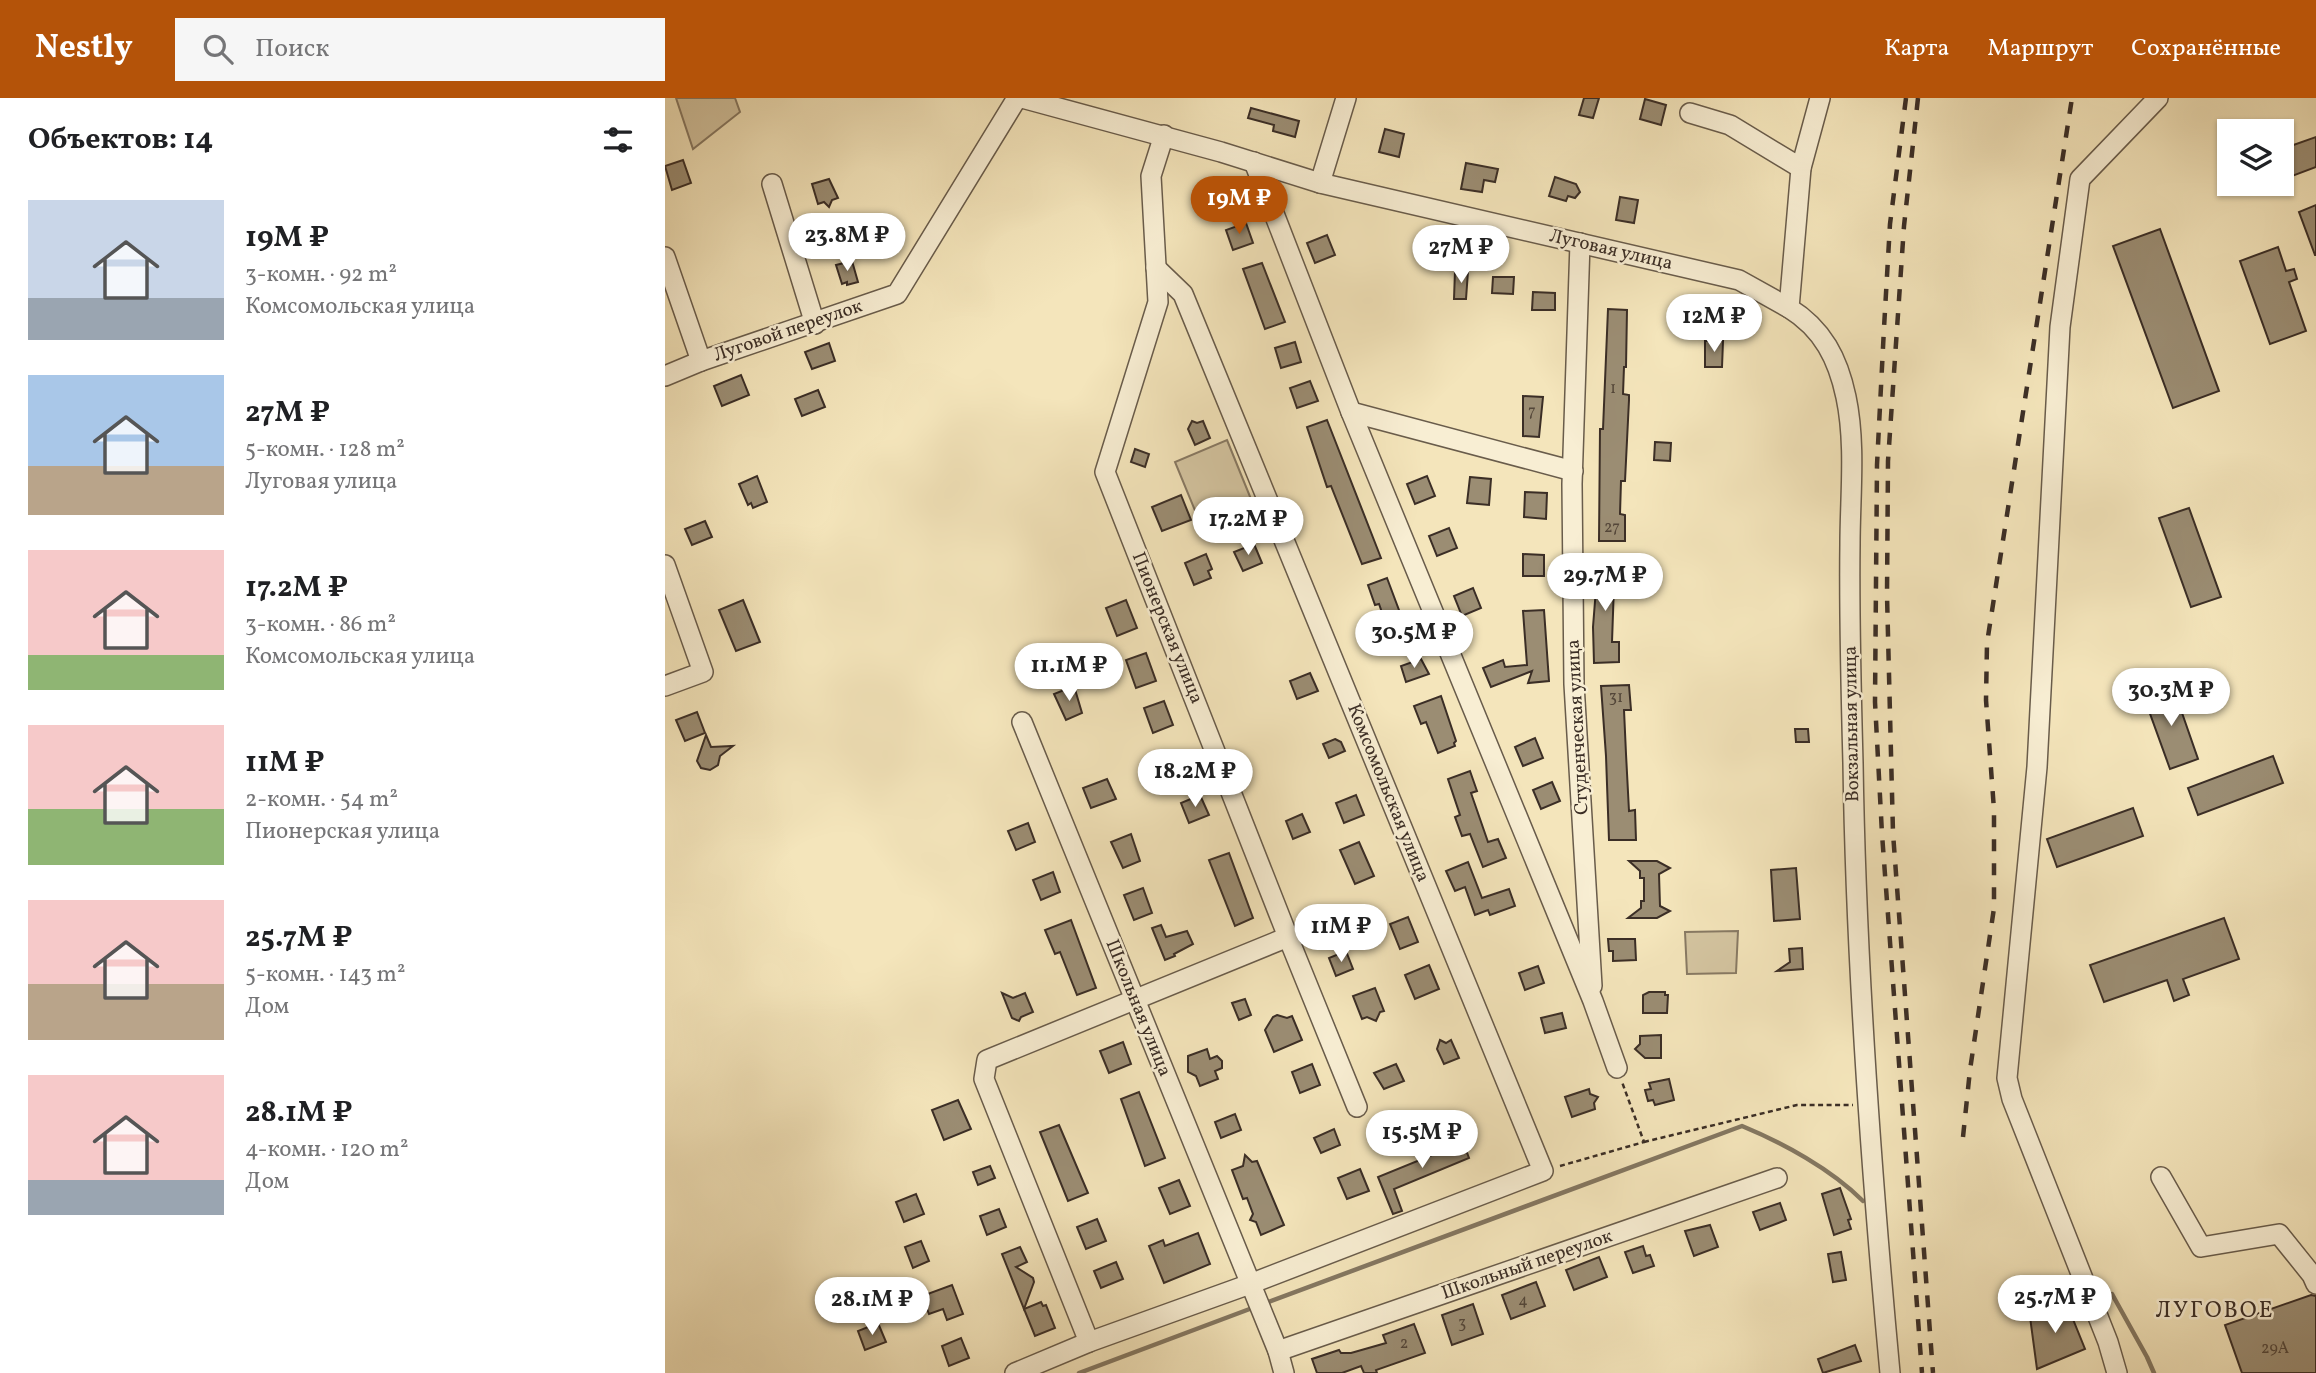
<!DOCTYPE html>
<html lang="ru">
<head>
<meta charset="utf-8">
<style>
  :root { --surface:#fff; --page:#f6f6f6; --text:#202124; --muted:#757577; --accent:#b45309 }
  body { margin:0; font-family:Vollkorn,serif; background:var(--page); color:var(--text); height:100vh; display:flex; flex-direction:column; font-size:26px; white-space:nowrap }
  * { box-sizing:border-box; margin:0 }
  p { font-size:23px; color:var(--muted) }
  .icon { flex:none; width:38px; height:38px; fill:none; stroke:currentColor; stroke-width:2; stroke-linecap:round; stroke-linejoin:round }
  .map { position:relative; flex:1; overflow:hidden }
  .panel { display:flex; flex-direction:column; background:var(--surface); width:665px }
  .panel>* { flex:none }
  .fabs { position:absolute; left:1552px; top:21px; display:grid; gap:14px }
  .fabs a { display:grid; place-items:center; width:77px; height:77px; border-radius:0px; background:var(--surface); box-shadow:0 2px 5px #0004; font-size:35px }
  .price { position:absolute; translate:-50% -60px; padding:0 16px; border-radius:24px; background:#fff; color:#222; font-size:23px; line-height:46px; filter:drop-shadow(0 2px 4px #0008) }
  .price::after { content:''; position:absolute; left:50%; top:42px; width:21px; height:16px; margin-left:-10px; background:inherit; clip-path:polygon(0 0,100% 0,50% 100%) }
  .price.on { background:var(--accent); color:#fff }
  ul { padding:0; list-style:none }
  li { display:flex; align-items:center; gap:21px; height:175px; padding:0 28px }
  li span { display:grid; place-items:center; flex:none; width:196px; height:140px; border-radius:0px; color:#555 }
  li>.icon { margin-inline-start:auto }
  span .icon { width:84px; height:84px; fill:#fffc; stroke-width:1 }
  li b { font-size:30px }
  h2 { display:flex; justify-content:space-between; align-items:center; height:84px; padding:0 28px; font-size:30px }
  header { display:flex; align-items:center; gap:42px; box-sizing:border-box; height:98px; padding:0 35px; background:var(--accent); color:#fff }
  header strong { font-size:33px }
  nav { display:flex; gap:38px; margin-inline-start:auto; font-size:24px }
  .search { width:490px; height:63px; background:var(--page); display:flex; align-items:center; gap:18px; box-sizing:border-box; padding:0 24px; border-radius:0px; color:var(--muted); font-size:26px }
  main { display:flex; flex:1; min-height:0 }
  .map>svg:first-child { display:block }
  .green { fill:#d5c6a2; stroke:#887a64; stroke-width:2 }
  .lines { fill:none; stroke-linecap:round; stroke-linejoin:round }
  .stream { stroke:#847761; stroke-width:4.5 }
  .building { fill:#9b8d73; stroke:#3b2e26; stroke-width:2 }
  .minor-casing { stroke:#695c4b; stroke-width:22 }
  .path { stroke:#3b2e26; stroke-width:2.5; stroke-dasharray:5 3.5; stroke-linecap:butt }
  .minor { stroke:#f8eed3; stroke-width:19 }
  .rail { stroke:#3b2e26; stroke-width:4.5; stroke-dasharray:12 12; stroke-linecap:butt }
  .labels { text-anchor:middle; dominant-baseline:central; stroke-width:5; stroke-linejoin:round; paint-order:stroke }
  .number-label { font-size:16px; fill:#534639 }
  .street-label { font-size:19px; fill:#3b2e26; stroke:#f8eed3 }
  .quarter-label { font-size:23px; letter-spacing:2px; fill:#3b2e26; stroke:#f8eed3 }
</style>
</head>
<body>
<header>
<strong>Nestly</strong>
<div class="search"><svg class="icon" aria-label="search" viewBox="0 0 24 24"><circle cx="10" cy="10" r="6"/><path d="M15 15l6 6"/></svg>Поиск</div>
<nav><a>Карта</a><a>Маршрут</a><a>Сохранённые</a></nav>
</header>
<main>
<section class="panel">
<h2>Объектов: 14<svg class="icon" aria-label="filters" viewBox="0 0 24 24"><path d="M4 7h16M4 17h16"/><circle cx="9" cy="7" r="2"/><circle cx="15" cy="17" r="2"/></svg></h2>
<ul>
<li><span style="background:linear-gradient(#c9d6e8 70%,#9aa5b1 0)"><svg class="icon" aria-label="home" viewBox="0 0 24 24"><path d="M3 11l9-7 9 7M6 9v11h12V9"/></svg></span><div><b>19M ₽</b><p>3-комн. · 92 m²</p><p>Комсомольская улица</p></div></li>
<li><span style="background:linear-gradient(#a9c7e8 65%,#b9a48a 0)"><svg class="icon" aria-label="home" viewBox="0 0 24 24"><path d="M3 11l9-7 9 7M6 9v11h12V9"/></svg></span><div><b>27M ₽</b><p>5-комн. · 128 m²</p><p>Луговая улица</p></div></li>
<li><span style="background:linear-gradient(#f6c9c9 75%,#8fb573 0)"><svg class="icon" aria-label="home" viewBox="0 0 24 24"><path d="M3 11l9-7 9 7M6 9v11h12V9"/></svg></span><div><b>17.2M ₽</b><p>3-комн. · 86 m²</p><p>Комсомольская улица</p></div></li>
<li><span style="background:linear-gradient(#f6c9c9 60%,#8fb573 0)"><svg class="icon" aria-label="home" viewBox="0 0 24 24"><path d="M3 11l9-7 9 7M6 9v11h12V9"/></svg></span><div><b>11M ₽</b><p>2-комн. · 54 m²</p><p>Пионерская улица</p></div></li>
<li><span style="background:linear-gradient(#f6c9c9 60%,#b9a48a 0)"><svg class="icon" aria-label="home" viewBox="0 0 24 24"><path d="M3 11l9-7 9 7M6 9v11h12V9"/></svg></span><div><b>25.7M ₽</b><p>5-комн. · 143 m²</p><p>Дом</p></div></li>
<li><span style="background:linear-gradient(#f6c9c9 75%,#9aa5b1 0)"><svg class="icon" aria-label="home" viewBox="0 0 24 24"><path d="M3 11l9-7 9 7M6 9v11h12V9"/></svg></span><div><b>28.1M ₽</b><p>4-комн. · 120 m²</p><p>Дом</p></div></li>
</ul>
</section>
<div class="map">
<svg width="1651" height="1275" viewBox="0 0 1651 1275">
  <rect width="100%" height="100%" fill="#f4e5bb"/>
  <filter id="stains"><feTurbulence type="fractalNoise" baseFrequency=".00286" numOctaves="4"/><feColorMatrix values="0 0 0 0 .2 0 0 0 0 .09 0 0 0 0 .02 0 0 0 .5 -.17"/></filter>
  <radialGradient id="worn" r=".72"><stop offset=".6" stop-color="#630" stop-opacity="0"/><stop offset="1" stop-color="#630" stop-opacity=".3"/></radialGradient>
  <g class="green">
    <path d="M11,0H70L75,14L28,51Z"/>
    <path d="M562,342L588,406L536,427L510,364Z"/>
    <path d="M1073,833L1071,875L1022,876L1020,834Z"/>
  </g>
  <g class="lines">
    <g class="stream">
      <path d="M1447,1196L1482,1259L1489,1275"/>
      <path d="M598,1206L1077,1028C1118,1045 1166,1071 1198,1103"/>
      <path d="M414,1275L590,1209"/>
    </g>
  </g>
  <g class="building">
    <path d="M919,0H934L928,20L914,17Z"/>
    <path d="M980,1L1001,7L996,27L975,21Z"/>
    <path d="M586,10L634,23L630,39L608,33L609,27L583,20Z"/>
    <path d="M720,31L739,36L734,59L714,54Z"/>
    <path d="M1651,39V69L1619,81L1617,75V51Z"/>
    <path d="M18,62L26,85L7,92L0,68Z"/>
    <path d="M801,65L833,71L830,84L819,82L817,94L796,91Z"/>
    <path d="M890,79L911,86L915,94L910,100L903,98L901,103L884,98Z"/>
    <path d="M164,81L173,100L167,102L164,109L159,104L153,106L147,86Z"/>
    <path d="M955,99L973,102L969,125L951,122Z"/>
    <path d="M1651,107V157H1650L1634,114Z"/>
    <path d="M181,124L186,140L184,141V144L173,147L171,141L163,144L159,131Z"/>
    <path d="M581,125L588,145L568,152L561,132Z"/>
    <path d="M1495,131L1554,293L1508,310L1448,148Z"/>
    <path d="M662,137L670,157L650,165L642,145Z"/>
    <path d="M1613,149L1621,173L1629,171L1632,181L1624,184L1641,233L1605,246L1575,163Z"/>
    <path d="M187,163L193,184L182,187V184L177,186L171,167Z"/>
    <path d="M597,165L620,224L600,231L578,171Z"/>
    <path d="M790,173H803L801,201H789Z"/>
    <path d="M828,179H849L848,196L827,195Z"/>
    <path d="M868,194L890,195V212H867Z"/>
    <path d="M943,211L962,212L961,269H959L958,296L964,297V302L960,383H956L955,416L960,417V443H934L935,331H938Z"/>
    <path d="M1040,243H1058L1057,269H1040Z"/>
    <path d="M630,244L636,264L616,270L610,250Z"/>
    <path d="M164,245L170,263L147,271L140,254Z"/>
    <path d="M76,277L84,297L57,308L49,288Z"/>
    <path d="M645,283L653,303L632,310L625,290Z"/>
    <path d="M153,292L160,309L137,318L130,301Z"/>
    <path d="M858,298L878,299L874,339L858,338Z"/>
    <path d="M662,322L716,460L697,466L666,388L662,389L642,329Z"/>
    <path d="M527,323L532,325L538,323L545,340L530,347L523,331Z"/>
    <path d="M990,344L1006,345L1005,363L989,362Z"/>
    <path d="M470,351L484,356L480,369L466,364Z"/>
    <path d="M92,378L102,404L88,410L86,405L83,407L74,386Z"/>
    <path d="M762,378L770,398L750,406L742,386Z"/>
    <path d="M805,379L826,381L824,407L802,405Z"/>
    <path d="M860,394L882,395L881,421L859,419Z"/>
    <path d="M516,397L526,422L497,433L487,409Z"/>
    <path d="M1524,410L1556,499L1526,509L1494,420Z"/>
    <path d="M40,423L47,439L27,447L20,431Z"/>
    <path d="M784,430L792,450L772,458L764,438Z"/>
    <path d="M589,446L597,465L578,473L569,454Z"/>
    <path d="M541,456L547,471L543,473L546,480L529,487L520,465Z"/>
    <path d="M858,456L879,457V478H858Z"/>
    <path d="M945,461L953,465V487H949L947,544H954V564L929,565L928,529L932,478H929V467H935Z"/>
    <path d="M722,480L737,520L741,519L748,539L728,546L714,506L710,507L703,487Z"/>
    <path d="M808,490L816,510L797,518L789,498Z"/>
    <path d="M78,502L95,544L71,553L54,512Z"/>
    <path d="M461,502L472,530L452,538L441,510Z"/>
    <path d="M879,512L884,583L863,585L867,573L826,589L818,570L838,562L840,569L862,567L858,513Z"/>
    <path d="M481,555L491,583L471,590L461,562Z"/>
    <path d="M756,561L764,576L741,584L736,568Z"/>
    <path d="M645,575L653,593L632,601L625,583Z"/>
    <path d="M964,587L966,612H959L961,656L964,713L970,712L971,742H944L941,658L936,588Z"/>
    <path d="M409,588L417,615L401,622L389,596Z"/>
    <path d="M1508,589L1533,661L1505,671L1479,599Z"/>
    <path d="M776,598L791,643L789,645L790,648L773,655L761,624L756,626L749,608Z"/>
    <path d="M499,603L508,627L488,635L479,610Z"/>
    <path d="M32,614L40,635L20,643L11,622Z"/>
    <path d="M1130,631H1143L1144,644H1131Z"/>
    <path d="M41,637L46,649L68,648L55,658L53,667L45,672L36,670L32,663Z"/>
    <path d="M870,640L878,660L858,668L850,649Z"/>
    <path d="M670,641L676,644L680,653L664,660L658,646Z"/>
    <path d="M522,656L529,674L510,681L503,664Z"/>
    <path d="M1608,658L1618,685L1533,717L1523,690Z"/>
    <path d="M805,673L812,693L806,695L823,744L833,741L841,760L818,769L805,736L797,738L790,719L795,717L783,681Z"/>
    <path d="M442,681L451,701L426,710L418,690Z"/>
    <path d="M887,684L895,703L876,711L868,692Z"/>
    <path d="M535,697L544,717L524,725L516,705Z"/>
    <path d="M691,697L699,717L679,725L671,705Z"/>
    <path d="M1468,710L1478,738L1392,769L1382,741Z"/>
    <path d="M637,716L645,734L628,741L621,723Z"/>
    <path d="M363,725L370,744L351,752L343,733Z"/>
    <path d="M466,736L475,763L458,770L446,744Z"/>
    <path d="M694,744L709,778L690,786L675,752Z"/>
    <path d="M564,755L588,820L570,828L544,762Z"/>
    <path d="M964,763H992L1005,770L994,776L995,808L1005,813L992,820H963L976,810V803H979V780H975V773Z"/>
    <path d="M803,764L817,800L844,791L850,808L825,817L823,812L810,817L800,789L790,793L781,773Z"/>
    <path d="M1131,770L1135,821L1109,823L1106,772Z"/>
    <path d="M388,774L395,794L376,802L368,782Z"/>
    <path d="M478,790L487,815L469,822L459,797Z"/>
    <path d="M743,819L753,844L735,851L725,826Z"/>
    <path d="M1559,820L1574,861L1518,881L1524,897L1509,903L1502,882L1439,904L1425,867Z"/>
    <path d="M406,822L431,890L412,897L395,854L390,856L380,832Z"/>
    <path d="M496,827L501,839L522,833L528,846L509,856L510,858L500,862L487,830Z"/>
    <path d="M943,841H970L971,862L948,863V853H944Z"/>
    <path d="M1137,850L1138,871L1112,873L1125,864L1124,851Z"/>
    <path d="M681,853L688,871L671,878L664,860Z"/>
    <path d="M764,867L774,891L750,901L740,877Z"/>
    <path d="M873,868L879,885L860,892L854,875Z"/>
    <path d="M710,890L719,913L715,914L711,923L702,919L697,921L688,898Z"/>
    <path d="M984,894H1000V897H1003L1002,915H978V897Z"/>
    <path d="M337,895L348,900L360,895L368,914L356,919L354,923L347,920Z"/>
    <path d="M580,901L586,917L574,922L567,905Z"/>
    <path d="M897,915L901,930L880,935L876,920Z"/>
    <path d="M612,917L622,920L627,918L637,942L609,954L600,932L608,919Z"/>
    <path d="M996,937V960H980L970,951L975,946V938Z"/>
    <path d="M775,942L781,945L786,942L794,960L779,966L772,951Z"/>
    <path d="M458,944L466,966L444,975L435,953Z"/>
    <path d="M542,951L545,961L552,958L557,963V970L550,973L553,981L535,988L531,978L523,974V958Z"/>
    <path d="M647,966L655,987L635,995L627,974Z"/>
    <path d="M731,966L739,983L719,991L709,975Z"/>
    <path d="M1004,981L1009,1002L990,1007L988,1002L983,1003L980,992L986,991L984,985Z"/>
    <path d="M924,991L925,996L933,999L929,1005L930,1011L907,1019L900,999Z"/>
    <path d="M474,994L500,1060L480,1068L456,1001Z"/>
    <path d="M293,1002L306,1031L279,1042L267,1012Z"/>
    <path d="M570,1016L576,1032L556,1040L550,1024Z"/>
    <path d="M394,1027L423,1095L403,1103L375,1034Z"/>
    <path d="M669,1031L675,1047L656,1055L649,1040Z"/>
    <path d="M796,1039L804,1060L729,1091L737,1113L728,1116L713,1079L782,1051L779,1045Z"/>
    <path d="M580,1057L587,1064L592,1063L619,1127L596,1137L591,1124L585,1122L588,1116L582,1100L578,1101L567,1072L578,1068Z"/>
    <path d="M325,1068L330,1080L313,1087L308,1074Z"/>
    <path d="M695,1071L704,1093L682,1101L673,1080Z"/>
    <path d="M514,1082L525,1108L505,1116L494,1090Z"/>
    <path d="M1175,1090L1186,1121L1183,1122L1186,1131L1169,1137L1157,1096Z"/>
    <path d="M251,1096L259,1116L239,1124L231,1104Z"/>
    <path d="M1115,1105L1121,1122L1095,1132L1088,1114Z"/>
    <path d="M334,1111L341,1129L322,1137L315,1118Z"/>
    <path d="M432,1121L441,1143L421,1151L412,1129Z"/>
    <path d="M1045,1127L1053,1149L1029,1158L1020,1133Z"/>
    <path d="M533,1135L545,1166L499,1185L484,1148L498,1142L500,1148Z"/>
    <path d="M256,1143L264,1163L248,1170L240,1149Z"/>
    <path d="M978,1148L981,1158L985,1157L989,1168L968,1175L960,1154Z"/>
    <path d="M355,1149L362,1164L351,1169L368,1180L369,1184L359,1211L337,1156Z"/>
    <path d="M1176,1154L1181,1182L1168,1184L1163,1156Z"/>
    <path d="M934,1159L942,1179L909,1192L901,1172Z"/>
    <path d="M451,1164L458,1181L436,1190L429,1173Z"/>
    <path d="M871,1184L880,1208L846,1221L837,1197Z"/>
    <path d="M287,1187L298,1216L282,1222L278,1211L264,1216L257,1198Z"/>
    <path d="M1646,1197L1651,1198V1275H1577L1560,1227Z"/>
    <path d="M376,1204L378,1208L381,1207L390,1230L370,1238L359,1211Z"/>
    <path d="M1401,1204L1420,1251L1372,1271L1365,1219Z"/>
    <path d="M808,1206L818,1236L787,1247L777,1217Z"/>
    <path d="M213,1225L221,1244L200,1252L193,1233Z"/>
    <path d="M749,1226L760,1255L711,1272L712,1275H699L696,1268L677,1275H652L647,1261L674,1252L676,1255H686L721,1245L718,1237Z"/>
    <path d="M296,1240L304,1260L284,1268L277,1248Z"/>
    <path d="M1190,1247L1196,1263L1158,1275L1153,1261Z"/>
  </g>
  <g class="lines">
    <g class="minor-casing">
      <g id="minor">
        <path d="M357,0L556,54L655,85L1074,182L1124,210"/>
        <path d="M1155,0L1136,70L1124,210C1158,231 1173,261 1181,299C1191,346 1185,399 1185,446C1184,519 1186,592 1188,665C1191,868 1206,1072 1225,1275"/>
        <path d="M1025,15L1065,27L1136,70"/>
        <path d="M499,37L486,78L493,204L440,374L623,839L692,1009"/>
        <path d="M589,64L686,314L928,903L952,970"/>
        <path d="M655,85L681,0"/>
        <path d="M107,86L150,226"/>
        <path d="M915,145L907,386L909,586L927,888"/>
        <path d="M0,159L36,263"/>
        <path d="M0,278L36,263L232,196L352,0"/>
        <path d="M686,314L908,373"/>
        <path d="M0,467L38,574L0,588"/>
        <path d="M357,624L613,1253L619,1275"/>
        <path d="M1496,1079L1536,1149L1614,1136L1647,1177L1651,1186"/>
        <path d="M424,1244L319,981L322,962L623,839"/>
        <path d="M613,1253L1112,1080"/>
        <path d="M350,1275L424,1244L585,1186L878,1073L518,196L491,170"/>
        <path d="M1452,1275L1443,1244L1347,1001L1342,980L1372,669L1395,229L1415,81L1493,0"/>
      </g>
    </g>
    <g class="path">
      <path d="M979,1044L1132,1007H1188"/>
      <path d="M895,1068L979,1044L957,984"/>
    </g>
    <use href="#minor" class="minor"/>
    <g class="rail">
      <path d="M1241,0L1225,126L1219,230L1212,367L1210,604L1217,736L1257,1275"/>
      <path d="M1253,0L1239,128L1223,363L1222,497L1228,735L1268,1275"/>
      <path d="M1298,1039L1305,972L1329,810V712L1321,602L1322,545L1407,0"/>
    </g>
  </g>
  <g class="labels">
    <g class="number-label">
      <text x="948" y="291">1</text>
      <text x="867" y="314">7</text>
      <text x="947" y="430">27</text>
      <text x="951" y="600">31</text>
      <text x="858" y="1203">4</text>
      <text x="797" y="1226">3</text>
      <text x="739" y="1246">2</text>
      <text x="1610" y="1251">29А</text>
    </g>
    <g class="street-label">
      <text transform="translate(946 152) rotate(13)">Луговая улица</text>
      <text transform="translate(123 233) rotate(-19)">Луговой переулок</text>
      <text transform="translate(502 530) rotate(68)">Пионерская улица</text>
      <text transform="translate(1187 626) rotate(-91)">Вокзальная улица</text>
      <text transform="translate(913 629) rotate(-93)">Студенческая улица</text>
      <text transform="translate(723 695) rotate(68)">Комсомольская улица</text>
      <text transform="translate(473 910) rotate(68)">Школьная улица</text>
      <text transform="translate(862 1167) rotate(-19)">Школьный переулок</text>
    </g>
    <g class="quarter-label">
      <text x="1550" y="1213">ЛУГОВОЕ</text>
    </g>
  </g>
  <rect width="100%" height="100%" filter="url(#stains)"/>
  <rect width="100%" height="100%" fill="url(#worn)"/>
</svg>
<div class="fabs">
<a><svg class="icon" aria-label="layers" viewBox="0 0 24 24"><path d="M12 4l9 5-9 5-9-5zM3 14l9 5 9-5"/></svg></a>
</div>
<b class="price on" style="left:574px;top:138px">19M ₽</b>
<b class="price" style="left:182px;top:175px">23.8M ₽</b>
<b class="price" style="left:796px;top:187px">27M ₽</b>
<b class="price" style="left:1049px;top:256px">12M ₽</b>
<b class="price" style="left:583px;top:459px">17.2M ₽</b>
<b class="price" style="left:940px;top:515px">29.7M ₽</b>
<b class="price" style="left:749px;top:572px">30.5M ₽</b>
<b class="price" style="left:404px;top:605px">11.1M ₽</b>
<b class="price" style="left:1506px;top:630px">30.3M ₽</b>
<b class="price" style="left:530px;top:711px">18.2M ₽</b>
<b class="price" style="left:676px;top:866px">11M ₽</b>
<b class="price" style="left:757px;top:1072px">15.5M ₽</b>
<b class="price" style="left:1390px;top:1237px">25.7M ₽</b>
<b class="price" style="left:207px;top:1239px">28.1M ₽</b>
</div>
</main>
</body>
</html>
